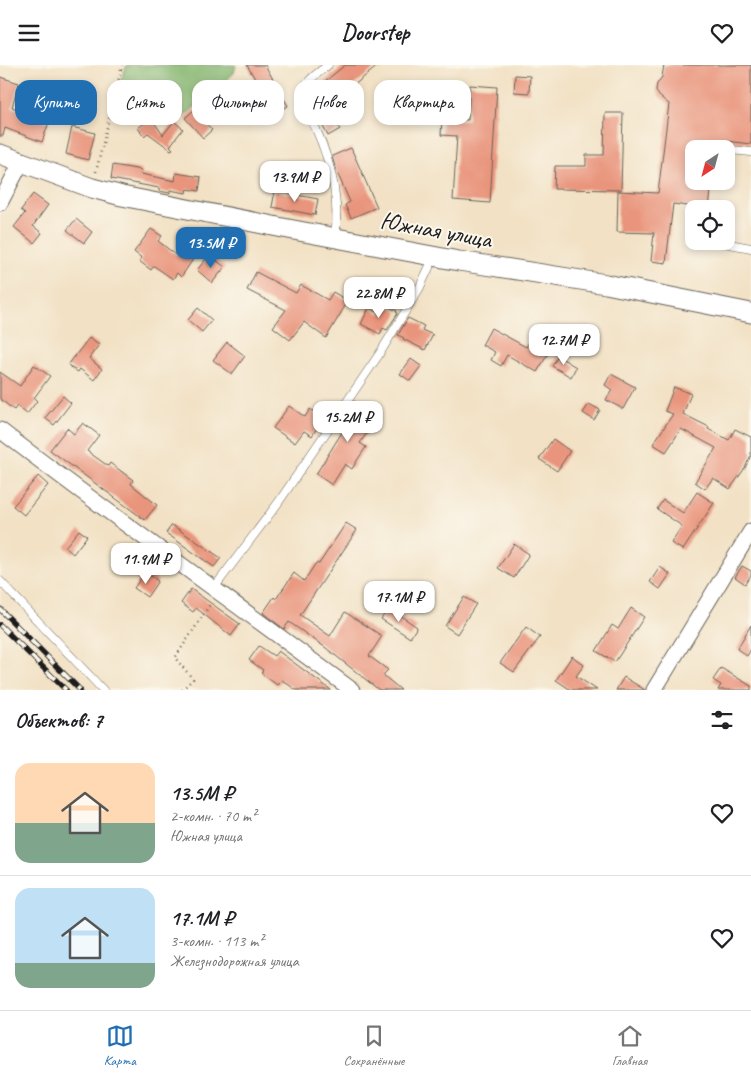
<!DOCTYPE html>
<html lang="ru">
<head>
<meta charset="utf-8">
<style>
  :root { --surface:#fff; --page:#f6f6f6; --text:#202124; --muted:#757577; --line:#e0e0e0; --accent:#1f6fb2 }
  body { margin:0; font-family:Caveat,sans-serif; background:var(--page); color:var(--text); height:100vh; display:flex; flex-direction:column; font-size:19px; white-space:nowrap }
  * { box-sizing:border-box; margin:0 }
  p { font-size:16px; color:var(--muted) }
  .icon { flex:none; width:28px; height:28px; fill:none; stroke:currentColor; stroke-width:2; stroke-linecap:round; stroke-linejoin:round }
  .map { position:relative; height:625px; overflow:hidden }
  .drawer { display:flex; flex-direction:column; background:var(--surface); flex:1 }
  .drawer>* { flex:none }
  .banner { position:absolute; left:15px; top:15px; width:500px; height:45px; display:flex; gap:10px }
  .needle { width:32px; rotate:216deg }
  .tools { position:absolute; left:685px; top:75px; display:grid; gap:10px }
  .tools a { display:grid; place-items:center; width:50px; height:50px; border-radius:10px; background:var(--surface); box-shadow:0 2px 8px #0003; font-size:25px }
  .price { position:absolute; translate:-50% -42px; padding:0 11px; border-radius:10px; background:#fff; color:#222; font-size:16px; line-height:32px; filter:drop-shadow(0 1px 2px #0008) }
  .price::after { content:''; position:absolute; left:50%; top:30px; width:15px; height:11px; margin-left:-8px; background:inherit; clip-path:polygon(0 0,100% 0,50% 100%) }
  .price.selected { background:var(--accent); color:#fff }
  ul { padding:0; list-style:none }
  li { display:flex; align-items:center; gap:15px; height:125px; padding:0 15px }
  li+li { border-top:1px solid var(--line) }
  li span { display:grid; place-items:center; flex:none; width:140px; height:100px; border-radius:15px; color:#555 }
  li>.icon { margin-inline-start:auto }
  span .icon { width:60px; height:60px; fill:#fffc; stroke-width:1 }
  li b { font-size:21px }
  h2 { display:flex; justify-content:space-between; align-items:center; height:60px; padding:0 15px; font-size:21px }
  .pill { padding:0 18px; border-radius:15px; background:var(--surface); box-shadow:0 2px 8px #0003; font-size:18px; line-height:45px }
  .pill.selected { background:var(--accent); color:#fff }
  header { display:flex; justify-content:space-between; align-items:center; height:65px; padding:0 15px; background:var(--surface); font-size:22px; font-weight:700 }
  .tabs { display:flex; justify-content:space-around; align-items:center; height:70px; border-top:1px solid var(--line); background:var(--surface); font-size:14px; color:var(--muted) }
  .tabs a { display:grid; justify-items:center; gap:2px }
  .tabs .selected { color:var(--accent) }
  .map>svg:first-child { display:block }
  .forest { fill:#85b670; stroke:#506946 }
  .building { fill:#e9947c }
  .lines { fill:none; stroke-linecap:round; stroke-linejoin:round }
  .service-casing { stroke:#676157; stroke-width:9 }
  .minor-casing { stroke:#676157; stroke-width:17 }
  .tertiary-casing { stroke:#676157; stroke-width:21 }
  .path { stroke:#676157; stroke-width:2.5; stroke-dasharray:1 4; stroke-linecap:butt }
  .service { stroke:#fff; stroke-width:8 }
  .minor { stroke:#fff; stroke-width:15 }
  .tertiary { stroke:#fff; stroke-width:19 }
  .rail-casing { stroke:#1c1c1c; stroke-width:5.5 }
  .rail { stroke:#fbf7ec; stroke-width:4; stroke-dasharray:11; stroke-linecap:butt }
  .labels { text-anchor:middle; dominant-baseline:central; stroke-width:4; stroke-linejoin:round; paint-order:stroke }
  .street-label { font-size:25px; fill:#1c1c1c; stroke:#fbf7ec }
</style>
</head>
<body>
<header><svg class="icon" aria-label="menu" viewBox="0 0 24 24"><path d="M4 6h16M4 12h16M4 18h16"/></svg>Doorstep<svg class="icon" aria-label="heart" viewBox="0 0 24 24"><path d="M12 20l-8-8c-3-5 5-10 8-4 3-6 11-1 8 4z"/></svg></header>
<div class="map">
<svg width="751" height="625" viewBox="0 0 751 625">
  <rect width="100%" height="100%" fill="#fbf7ec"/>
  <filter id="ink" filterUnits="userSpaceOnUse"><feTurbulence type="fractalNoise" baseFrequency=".02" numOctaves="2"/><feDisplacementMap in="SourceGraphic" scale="10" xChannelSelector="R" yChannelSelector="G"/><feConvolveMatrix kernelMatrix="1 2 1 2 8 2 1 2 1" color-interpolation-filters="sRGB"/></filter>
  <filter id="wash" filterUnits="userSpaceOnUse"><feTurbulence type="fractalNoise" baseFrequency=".0096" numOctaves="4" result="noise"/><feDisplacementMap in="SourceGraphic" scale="20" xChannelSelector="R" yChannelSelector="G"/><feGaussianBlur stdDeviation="1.12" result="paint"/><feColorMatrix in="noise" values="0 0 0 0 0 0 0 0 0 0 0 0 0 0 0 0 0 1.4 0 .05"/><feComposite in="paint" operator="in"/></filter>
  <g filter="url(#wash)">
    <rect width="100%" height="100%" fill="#f2e1c4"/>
    <path class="forest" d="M127,0H236L234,8L181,54L134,42L120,16Z"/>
    <g id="blocks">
      <g class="building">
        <path d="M247,0H265L288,41L275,49Z"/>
        <path d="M345,0H379L324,44L311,28Z"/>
        <path d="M664,0H751V79L717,75L716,84H694V116H712L709,144L673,139L666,198L651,196L654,168L617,167L618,126L658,128L669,39L659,31L656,25L657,19L662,12Z"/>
        <path d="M515,10L530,11L529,28L514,27Z"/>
        <path d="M0,12L19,18L12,42L49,57L42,77L5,63L3,71H0Z"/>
        <path d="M470,20L497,22L490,138L453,135L457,71L441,70L442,54L468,55Z"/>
        <path d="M329,44L340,64L328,71L317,50Z"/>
        <path d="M194,45L212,65L203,73L185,53Z"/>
        <path d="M605,48H623L621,125L554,124L555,101H586V90H604Z"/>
        <path d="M151,53L163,70L174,56L183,64L170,81L173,84L171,85L148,68L144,71L138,63Z"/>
        <path d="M72,62L95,68L88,95L66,89Z"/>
        <path d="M351,83L377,142L351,153L345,140L350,137L336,105L332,91Z"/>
        <path d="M113,100L142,105L141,109L175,116L176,108L201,112L199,126L187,124L186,128L170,125V128L159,126V123L111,114Z"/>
        <path d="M275,126L318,134L315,150L272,142Z"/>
        <path d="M33,129L48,140L33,161L42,168L34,178L14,162L25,148L21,145Z"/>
        <path d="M76,154L92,167L84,178L67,165Z"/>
        <path d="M151,164L162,171L158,176L176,190L181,183L194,193L181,212L177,208L173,214L154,201L151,205L139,196L142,193L134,187Z"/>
        <path d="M209,190L225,202L212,218L197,205Z"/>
        <path d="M256,207L296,228L301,220L328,235L333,227L348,236L326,273L304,257L290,275L273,262L286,245L247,225Z"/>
        <path d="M385,240L397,246L396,247L398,248L387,265L383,263L380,269L361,259L369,243L381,249Z"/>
        <path d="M198,243L212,255L202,267L188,255Z"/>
        <path d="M408,253L424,261L422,265L433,270L425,285L403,274L404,273L398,270Z"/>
        <path d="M491,263L526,282L529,277L548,289L537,307L507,290L501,301L491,295L495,287L482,280Z"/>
        <path d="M89,273L99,280L89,293L102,304L94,315L80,304L78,307L68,300Z"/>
        <path d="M227,277L245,291L232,309L213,295Z"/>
        <path d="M558,291L576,302L571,312L552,301Z"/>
        <path d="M411,294L421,301L410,316L400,309Z"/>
        <path d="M34,300L50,311L34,333L37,336L27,349L17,341L14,345L0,334V307L20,321Z"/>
        <path d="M611,309L635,322L623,344L606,335L612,325L605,320Z"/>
        <path d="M674,322L691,329L683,349L709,362L708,364L729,375L735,364L751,372V390L745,403L730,424L713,413L705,424L695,417L716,383L681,364L666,387L653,379L673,349L665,346Z"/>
        <path d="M63,331L71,338L54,360L45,353Z"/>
        <path d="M354,336L378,352L360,378L366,382L358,394L352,404L345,399L332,420L316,409L349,356L344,352Z"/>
        <path d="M589,339L600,345L594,355L583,348Z"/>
        <path d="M289,341L305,352L310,344L323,353L312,371L304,366L295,378L273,363Z"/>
        <path d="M83,358L99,370L87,386L108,401L110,398L133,415L131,419L157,440L145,455L50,385L67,363L74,369Z"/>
        <path d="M553,374L570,386L557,406L539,394Z"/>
        <path d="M38,411L48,420L24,450L13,441Z"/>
        <path d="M697,427L714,438L683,485L671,478L682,461L657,444L663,435L683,448Z"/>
        <path d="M346,458L357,465L300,550L330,571L345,547L382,571L369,591L388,605L383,610L401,625H379L326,583L289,557L284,564L263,548L274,532L276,534L294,508L304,516L316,498L319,499Z"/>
        <path d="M172,460L221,493L214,502L166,468Z"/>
        <path d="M79,465L87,471L73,489L65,482Z"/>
        <path d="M514,479L529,489L514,513L498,503Z"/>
        <path d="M742,501L751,506V510L745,519L735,512Z"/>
        <path d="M660,502L670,509L660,524L650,517Z"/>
        <path d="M145,507L158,516L147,532L134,523Z"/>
        <path d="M191,524L240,559L231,571L196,543L193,547L181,538Z"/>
        <path d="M464,532L476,539L457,569L445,561Z"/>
        <path d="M389,543L417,562L410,573L381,554Z"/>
        <path d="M631,543L644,552L615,597L596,586L612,560L618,564Z"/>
        <path d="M751,560V584L747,591L737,584Z"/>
        <path d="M526,562L540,572L514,607L500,598Z"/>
        <path d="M259,581L274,591L278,586L331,625H296L282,615L277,620L261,608L263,605L249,595Z"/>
        <path d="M572,591L584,600L576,611L597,625H571L556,615Z"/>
        <path d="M721,603L751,621V625H718L721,620L713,615Z"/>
        <path d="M624,612L645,625H616Z"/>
      </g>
    </g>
  </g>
  <g filter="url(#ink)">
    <use href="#blocks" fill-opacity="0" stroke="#676157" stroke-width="1"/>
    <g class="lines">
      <g class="service-casing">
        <g id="service">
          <path d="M328,0C320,7 304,16 303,28C302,42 310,52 316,64C331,98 340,135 335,172"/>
          <path d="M730,85L751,87"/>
          <path d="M713,176L751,183"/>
          <path d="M0,516L103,625"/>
          <path d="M214,523L278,438L380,288L419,224L434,192"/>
        </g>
      </g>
      <g class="minor-casing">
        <g id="minor">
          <path d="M0,138L22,96"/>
          <path d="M0,365C116,454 235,538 352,625"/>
          <path d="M654,625L751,466"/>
        </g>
      </g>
      <g class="tertiary-casing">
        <path id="tertiary" d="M0,89L92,123L122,131L283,163L459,196L606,219L751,248"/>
      </g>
      <g class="path">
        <path d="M96,107L122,0"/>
        <path d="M182,625L193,614L175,593L211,538"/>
      </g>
      <use href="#service" class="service"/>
      <use href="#minor" class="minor"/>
      <use href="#tertiary" class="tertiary"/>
      <g class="rail-casing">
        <g id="rail">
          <path d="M0,544L80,625"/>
          <path d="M0,560L66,625"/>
        </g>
      </g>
      <use href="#rail" class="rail"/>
    </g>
  </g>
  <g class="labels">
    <g class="street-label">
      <text transform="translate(436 165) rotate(10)">Южная улица</text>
    </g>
  </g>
</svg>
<div class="tools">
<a><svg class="needle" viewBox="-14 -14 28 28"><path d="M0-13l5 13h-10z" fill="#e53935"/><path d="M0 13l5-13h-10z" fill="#757577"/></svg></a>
<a><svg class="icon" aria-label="locate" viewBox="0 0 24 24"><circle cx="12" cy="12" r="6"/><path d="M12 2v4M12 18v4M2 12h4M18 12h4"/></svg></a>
</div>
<b class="price" style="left:295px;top:138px">13.9M ₽</b>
<b class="price selected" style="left:211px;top:204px">13.5M ₽</b>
<b class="price" style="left:379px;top:254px">22.8M ₽</b>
<b class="price" style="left:564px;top:301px">12.7M ₽</b>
<b class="price" style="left:348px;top:378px">15.2M ₽</b>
<b class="price" style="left:146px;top:520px">11.9M ₽</b>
<b class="price" style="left:399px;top:558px">17.1M ₽</b>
<div class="banner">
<a class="pill selected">Купить</a>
<a class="pill">Снять</a>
<a class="pill">Фильтры</a>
<a class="pill">Новое</a>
<a class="pill">Квартира</a>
</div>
</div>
<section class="drawer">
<h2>Объектов: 7<svg class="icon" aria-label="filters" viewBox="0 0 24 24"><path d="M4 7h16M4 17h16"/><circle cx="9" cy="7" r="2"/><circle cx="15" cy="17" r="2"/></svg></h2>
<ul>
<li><span style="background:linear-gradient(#ffd9b3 60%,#7fa58c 0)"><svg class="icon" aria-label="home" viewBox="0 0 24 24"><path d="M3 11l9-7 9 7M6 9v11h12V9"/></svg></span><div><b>13.5M ₽</b><p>2-комн. · 70 m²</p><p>Южная улица</p></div><svg class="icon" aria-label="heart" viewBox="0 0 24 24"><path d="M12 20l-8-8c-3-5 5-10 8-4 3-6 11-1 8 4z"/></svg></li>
<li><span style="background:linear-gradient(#bfe0f5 75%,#7fa58c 0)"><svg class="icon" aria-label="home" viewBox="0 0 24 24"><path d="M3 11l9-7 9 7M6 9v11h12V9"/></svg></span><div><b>17.1M ₽</b><p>3-комн. · 113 m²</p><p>Железнодорожная улица</p></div><svg class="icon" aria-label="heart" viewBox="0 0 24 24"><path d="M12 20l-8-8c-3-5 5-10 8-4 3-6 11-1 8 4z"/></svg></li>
</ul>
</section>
<nav class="tabs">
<a class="selected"><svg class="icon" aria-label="map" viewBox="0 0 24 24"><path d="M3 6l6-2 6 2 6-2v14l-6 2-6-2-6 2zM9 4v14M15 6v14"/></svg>Карта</a>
<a><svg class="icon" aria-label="saved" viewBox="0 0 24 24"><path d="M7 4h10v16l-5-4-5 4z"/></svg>Сохранённые</a>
<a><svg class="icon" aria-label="home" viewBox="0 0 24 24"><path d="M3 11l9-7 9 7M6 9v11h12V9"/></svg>Главная</a>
</nav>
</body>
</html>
